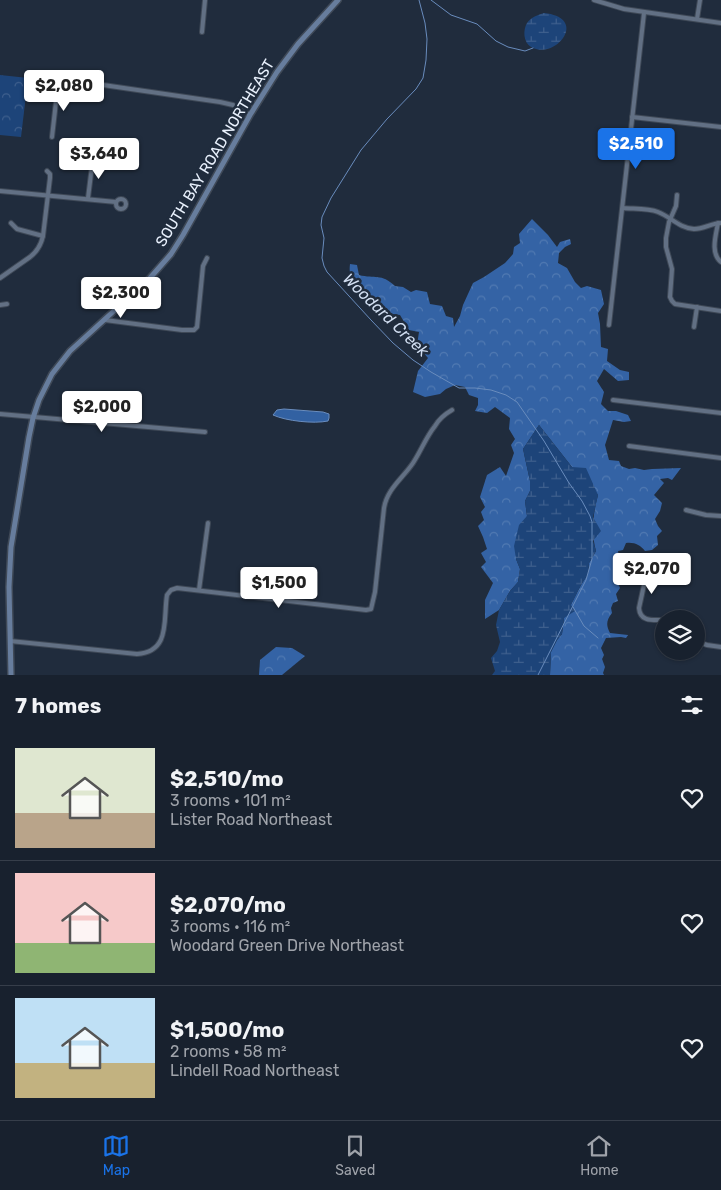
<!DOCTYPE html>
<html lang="en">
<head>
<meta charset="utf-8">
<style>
  :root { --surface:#18212e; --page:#252e3a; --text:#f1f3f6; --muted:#9fa3aa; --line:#363e4a; --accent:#1a73e8 }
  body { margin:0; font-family:Rubik,sans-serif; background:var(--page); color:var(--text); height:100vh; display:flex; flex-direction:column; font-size:19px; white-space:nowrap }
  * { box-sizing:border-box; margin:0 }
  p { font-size:16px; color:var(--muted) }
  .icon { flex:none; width:28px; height:28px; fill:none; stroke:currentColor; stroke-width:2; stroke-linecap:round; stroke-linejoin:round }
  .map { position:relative; height:675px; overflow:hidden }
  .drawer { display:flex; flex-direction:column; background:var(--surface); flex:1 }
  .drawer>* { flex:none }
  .fabs { position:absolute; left:655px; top:610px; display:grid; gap:10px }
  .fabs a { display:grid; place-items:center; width:50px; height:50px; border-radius:50%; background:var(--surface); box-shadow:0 1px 4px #0004,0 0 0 1px var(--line); font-size:25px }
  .price { position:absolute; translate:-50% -42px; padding:0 11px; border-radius:5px; background:#fff; color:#222; font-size:16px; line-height:32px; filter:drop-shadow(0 1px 2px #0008) }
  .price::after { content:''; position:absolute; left:50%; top:30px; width:15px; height:11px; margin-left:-8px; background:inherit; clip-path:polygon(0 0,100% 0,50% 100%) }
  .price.on { background:var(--accent); color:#fff }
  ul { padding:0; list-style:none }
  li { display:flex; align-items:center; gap:15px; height:125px; padding:0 15px }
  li+li { border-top:1px solid var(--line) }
  li span { display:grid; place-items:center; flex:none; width:140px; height:100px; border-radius:0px; color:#555 }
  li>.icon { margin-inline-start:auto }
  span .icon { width:60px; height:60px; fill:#fffc; stroke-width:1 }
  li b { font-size:21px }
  h2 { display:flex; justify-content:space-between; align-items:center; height:60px; padding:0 15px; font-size:21px }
  .tab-bar { display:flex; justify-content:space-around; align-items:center; height:70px; border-top:1px solid var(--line); background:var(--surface); font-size:14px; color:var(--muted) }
  .tab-bar a { display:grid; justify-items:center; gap:2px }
  .tab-bar .on { color:var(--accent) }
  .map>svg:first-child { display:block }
  .forest { fill:url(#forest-crowns) }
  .wetland { fill:url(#wetland-marsh) }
  .park { fill:url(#park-crowns) }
  .water { fill:#3261a2; stroke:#698cbd }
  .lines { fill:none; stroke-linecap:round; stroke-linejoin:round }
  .stream { stroke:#698cbd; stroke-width:1 }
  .street-casing { stroke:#3f4957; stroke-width:6 }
  .secondary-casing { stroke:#3f4957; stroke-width:8 }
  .street { stroke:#627084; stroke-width:4 }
  .secondary { stroke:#677d9d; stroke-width:5 }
  .labels { text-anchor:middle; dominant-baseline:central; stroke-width:5; stroke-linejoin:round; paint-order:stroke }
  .street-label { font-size:15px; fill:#e9f1fd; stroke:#202c3d }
  .water-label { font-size:16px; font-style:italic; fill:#d1def1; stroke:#202c3d }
</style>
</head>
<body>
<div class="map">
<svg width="721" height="675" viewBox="0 0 721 675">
  <defs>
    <pattern id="forest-crowns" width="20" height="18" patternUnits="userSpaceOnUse" patternTransform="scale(1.25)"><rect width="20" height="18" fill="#3463a5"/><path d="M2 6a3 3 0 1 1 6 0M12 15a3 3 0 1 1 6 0" fill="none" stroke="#517ab2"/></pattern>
    <pattern id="wetland-marsh" width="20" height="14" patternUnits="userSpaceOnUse" patternTransform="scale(1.25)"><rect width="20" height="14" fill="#1d4479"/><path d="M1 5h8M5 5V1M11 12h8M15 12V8" fill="none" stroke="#3e5f8d"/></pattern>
    <pattern id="park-crowns" width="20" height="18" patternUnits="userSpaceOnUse" patternTransform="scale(1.25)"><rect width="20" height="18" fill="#1d4479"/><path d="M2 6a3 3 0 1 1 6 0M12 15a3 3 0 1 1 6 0" fill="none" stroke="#3e5f8d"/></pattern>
  </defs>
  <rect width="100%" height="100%" fill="#202c3d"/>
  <g class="forest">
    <path d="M532,219L548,235L557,247L560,242L570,239L571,244L565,247L559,253L558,263L567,268L575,282L581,288L587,286L601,290L604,304L598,313L600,324L601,347L608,349L607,361L620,370L629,372V380L618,381L604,369L597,381L604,392L601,404L608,411H616L628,415L631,421L624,422L613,420L607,439L605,445L609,460L619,461L621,466L629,469L635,468L644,470L652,469L681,468L672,480L668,478L660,479L664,483L654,495L662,503L660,511L655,519L658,526L662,531L657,536L658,545L652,550L645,551C640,545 635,542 626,543L623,550L618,551L620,561L614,572L617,571L621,577L617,581L620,588L616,594L618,601L613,603L611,608L612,613C606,621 606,625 610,633L628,635L626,638L621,637L606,638L601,648L604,655L602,659L605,667L603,673L604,675H550L551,652L557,640L562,634L564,618L581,585L588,574L589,563L596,551C591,533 593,513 598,495L572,467L539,425L523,449L530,481V491L525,501L527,516L516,559L520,569L518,582L510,591L499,610L485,619V600L493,583L481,567L486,562L481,553L487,549L483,537L478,526L484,520L481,512L485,507L480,497L487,475L500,467L506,476L514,453L511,445L515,439L509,429L510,418L495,407L487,413L475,411L478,405V398L469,395L465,387L455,385L446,389L440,394L425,397L413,392L418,371L428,358L417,345L419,332L409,330L400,315L385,313L374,298H366C355,285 348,281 350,264L357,265L359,275C375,279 381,273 395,286L403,287L411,292L416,290L427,292L430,304L442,306L446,316L453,318L454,327L460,316L463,305L473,283L484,277L505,263L513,254L514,247L520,243L519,234Z"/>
    <path d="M276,647L292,648L305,656L282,675H259L260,660Z"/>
  </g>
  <g class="wetland">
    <path d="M544,13C590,18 555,61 531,47C523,42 523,30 527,23C531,17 538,15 544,13Z"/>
    <path d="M539,425L572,467L586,468L598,495L593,517L601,531L593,541L596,551L589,563L588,574L581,585L571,605L575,611L564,618L562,634L557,640L551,652L550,675H492L495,671L491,658L497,651L500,642L496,625L499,610L510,591L518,582L520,569L516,559L514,546L519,525L527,516L525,501L530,491V481L523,449Z"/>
  </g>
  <path class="park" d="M0,75L28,78L21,137L0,135Z"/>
  <path class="water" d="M284,409L323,412L329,414V418L328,421C314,424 286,421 273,415L277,410Z"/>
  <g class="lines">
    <g class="stream">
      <path d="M419,0L425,23L427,39L426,60L423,78L416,89L387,119L361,150L331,198L322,217L321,225L324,238L322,258L324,266L327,272L371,320L393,343L413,360L431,372L459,388H475L491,390L506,395L517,402L544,441L569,483L582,501L590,516L592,522V559L586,580L538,675"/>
      <path d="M431,0L451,15L477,24L496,41L508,47L525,51L533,48"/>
      <path d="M573,607L584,626L598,638"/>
    </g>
    <g class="street-casing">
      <g id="street">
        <path d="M594,0L624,9L721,23"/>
        <path d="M697,19L700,0"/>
        <path d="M202,32L205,0"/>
        <path d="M632,117L721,127"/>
        <path d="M52,137L58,84L62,79L220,102L233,105L250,115"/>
        <path d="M0,191L116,202"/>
        <path d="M677,195L676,206L669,222L666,238V247L672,269L670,297L672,301L675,304L721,311"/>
        <path d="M88,198L93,158"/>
        <circle cx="121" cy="204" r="5"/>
        <path d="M623,208C634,209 648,208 658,212C671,217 679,228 694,229C704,229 712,223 721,223"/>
        <path d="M11,223L17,229L43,236"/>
        <path d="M718,223C716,235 710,253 721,262"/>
        <path d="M0,278L30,257C38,251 41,245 43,236L50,178V174L47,171"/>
        <path d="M0,305L7,304"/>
        <path d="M105,320L182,330H194L197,327L203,266L207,258"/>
        <path d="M609,325L644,13"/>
        <path d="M694,327L697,307"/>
        <path d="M613,400L721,413"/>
        <path d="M0,414L205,432"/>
        <path d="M629,446L721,458"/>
        <path d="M686,510L706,515L721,516"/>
        <path d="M649,562L639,608C640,622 653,620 664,620"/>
        <path d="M199,590L208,523"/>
        <path d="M10,641L137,654C171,652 163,619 167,595L171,590L177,588L366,610L371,609L375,592L384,508C387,489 403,478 413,463C421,451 426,437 435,426C439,419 445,414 452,410"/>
        <path d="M696,641L707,645L721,647"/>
      </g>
    </g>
    <g class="secondary-casing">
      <path id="secondary" d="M11,675L9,587L11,547L29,437L33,418L39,400L52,374L70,351L150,278L171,254L183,235L250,115L277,72L298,44L338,0"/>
    </g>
    <use href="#street" class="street"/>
    <use href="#secondary" class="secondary"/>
  </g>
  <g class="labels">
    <g class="street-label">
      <text transform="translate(215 153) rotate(-59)">SOUTH BAY ROAD NORTHEAST</text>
    </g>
    <g class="water-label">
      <text transform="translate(386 315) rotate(44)">Woodard Creek</text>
    </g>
  </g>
</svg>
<div class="fabs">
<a><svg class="icon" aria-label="layers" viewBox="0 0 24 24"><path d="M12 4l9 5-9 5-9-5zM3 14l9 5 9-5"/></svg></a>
</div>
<b class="price" style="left:64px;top:112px">$2,080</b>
<b class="price on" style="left:636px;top:170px">$2,510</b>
<b class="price" style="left:99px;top:180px">$3,640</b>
<b class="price" style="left:121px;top:319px">$2,300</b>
<b class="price" style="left:102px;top:433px">$2,000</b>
<b class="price" style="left:652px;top:595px">$2,070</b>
<b class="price" style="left:279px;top:609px">$1,500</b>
</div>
<section class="drawer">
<h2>7 homes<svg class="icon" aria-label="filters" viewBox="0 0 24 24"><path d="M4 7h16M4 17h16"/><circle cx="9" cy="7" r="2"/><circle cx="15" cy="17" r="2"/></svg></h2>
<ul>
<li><span style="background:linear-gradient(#dfe7d0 65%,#b9a48a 0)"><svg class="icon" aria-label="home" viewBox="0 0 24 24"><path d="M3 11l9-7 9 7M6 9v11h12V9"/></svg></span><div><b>$2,510/mo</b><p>3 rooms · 101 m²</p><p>Lister Road Northeast</p></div><svg class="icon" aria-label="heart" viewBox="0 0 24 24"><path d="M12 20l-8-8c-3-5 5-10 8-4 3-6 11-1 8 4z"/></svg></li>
<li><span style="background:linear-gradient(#f6c9c9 70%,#8fb573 0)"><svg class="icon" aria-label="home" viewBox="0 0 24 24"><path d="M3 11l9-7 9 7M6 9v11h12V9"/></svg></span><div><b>$2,070/mo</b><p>3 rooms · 116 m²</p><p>Woodard Green Drive Northeast</p></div><svg class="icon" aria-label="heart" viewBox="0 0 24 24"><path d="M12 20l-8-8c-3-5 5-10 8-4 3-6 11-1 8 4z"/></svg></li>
<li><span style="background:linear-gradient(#bfe0f5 65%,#c2b280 0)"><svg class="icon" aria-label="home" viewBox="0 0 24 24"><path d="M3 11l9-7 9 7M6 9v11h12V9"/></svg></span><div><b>$1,500/mo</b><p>2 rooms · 58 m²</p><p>Lindell Road Northeast</p></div><svg class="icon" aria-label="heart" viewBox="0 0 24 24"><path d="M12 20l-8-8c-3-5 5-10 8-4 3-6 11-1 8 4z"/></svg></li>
</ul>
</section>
<nav class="tab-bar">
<a class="on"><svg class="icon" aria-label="map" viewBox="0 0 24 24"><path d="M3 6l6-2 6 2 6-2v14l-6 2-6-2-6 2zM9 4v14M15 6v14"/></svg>Map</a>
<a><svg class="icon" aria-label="saved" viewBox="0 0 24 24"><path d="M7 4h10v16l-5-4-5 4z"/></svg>Saved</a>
<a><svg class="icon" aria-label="home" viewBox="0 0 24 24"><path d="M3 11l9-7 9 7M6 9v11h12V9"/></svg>Home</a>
</nav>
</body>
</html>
